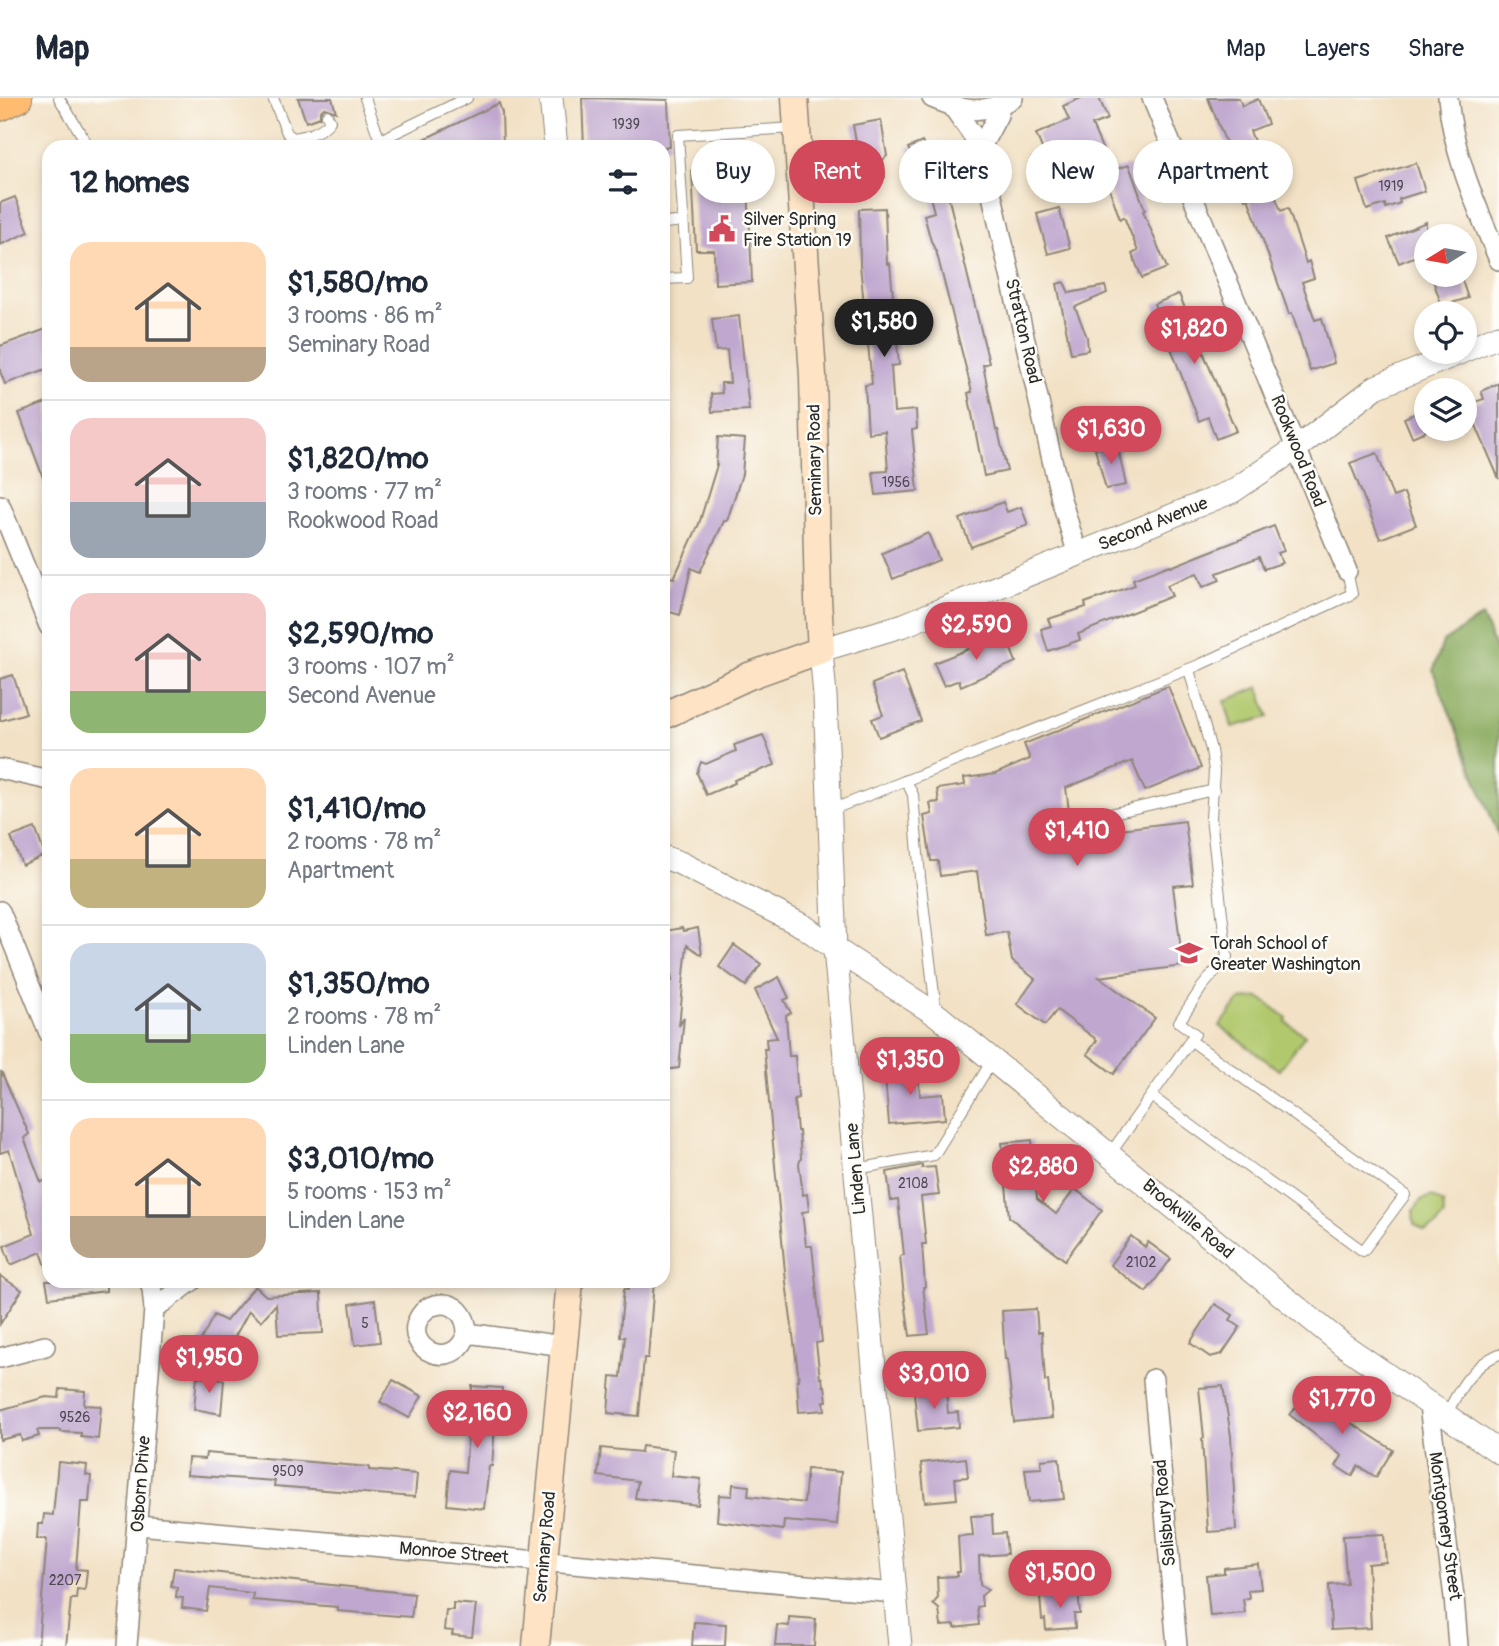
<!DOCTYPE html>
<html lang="en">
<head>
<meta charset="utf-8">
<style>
  :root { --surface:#fff; --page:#f2f2f3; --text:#1f2937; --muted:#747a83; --line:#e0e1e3; --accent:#d1495b }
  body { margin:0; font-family:Pangolin,sans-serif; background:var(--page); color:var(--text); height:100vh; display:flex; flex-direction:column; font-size:26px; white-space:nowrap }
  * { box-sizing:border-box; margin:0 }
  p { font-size:23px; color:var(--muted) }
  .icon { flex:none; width:38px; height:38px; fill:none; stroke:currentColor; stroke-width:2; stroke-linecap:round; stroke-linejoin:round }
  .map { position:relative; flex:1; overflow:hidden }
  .side { position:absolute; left:42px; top:42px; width:628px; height:1148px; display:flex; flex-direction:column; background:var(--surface); border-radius:21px; box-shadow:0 4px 10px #0003 }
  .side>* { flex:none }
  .hud { position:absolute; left:691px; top:42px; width:665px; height:63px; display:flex; gap:14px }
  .needle { width:46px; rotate:259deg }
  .controls { position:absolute; left:1414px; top:126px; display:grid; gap:14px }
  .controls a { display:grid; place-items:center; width:63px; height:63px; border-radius:50%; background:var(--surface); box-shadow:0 4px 10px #0003; font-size:35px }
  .price { position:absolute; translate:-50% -60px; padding:0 16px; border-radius:24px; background:var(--accent); color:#fff; font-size:23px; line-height:46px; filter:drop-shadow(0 2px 4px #0008) }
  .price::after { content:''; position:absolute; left:50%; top:42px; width:21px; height:16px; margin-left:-10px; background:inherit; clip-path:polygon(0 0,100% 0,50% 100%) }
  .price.selected { background:#222; color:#fff }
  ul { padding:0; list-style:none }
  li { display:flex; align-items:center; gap:21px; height:175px; padding:0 28px }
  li+li { border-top:2px solid var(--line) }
  li span { display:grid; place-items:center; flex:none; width:196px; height:140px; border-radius:21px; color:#555 }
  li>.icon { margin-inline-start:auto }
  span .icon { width:84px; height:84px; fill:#fffc; stroke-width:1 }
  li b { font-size:30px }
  h2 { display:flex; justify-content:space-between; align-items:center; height:84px; padding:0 28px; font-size:30px }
  .tag { padding:0 24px; border-radius:32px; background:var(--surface); box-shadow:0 4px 10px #0003; font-size:24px; line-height:63px }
  .tag.selected { background:var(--accent); color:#fff }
  header { display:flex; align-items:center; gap:42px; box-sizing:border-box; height:98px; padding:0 35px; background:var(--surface); border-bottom:2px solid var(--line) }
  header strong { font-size:33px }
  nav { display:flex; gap:38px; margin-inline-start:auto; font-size:24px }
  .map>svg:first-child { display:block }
  .green { fill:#b1c86c; stroke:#6e7a4c; stroke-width:2 }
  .forest { fill:#8cac60; stroke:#5c6c46; stroke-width:2 }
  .building { fill:#c0a7cf }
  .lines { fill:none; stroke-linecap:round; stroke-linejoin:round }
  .service-casing { stroke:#8e8678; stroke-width:12 }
  .minor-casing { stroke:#8e8678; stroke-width:22 }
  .tertiary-casing { stroke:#8e8678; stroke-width:25 }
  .secondary-casing { stroke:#8e8678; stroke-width:29 }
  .primary-casing { stroke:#8e8678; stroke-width:32 }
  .service { stroke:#fff; stroke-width:10 }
  .minor { stroke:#fff; stroke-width:19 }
  .tertiary { stroke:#fff; stroke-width:23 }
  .secondary { stroke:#fee4c5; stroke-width:26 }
  .primary { stroke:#fdbc6f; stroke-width:30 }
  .labels { text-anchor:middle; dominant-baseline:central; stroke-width:5; stroke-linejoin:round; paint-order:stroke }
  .number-label { font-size:14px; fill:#504a54 }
  .poi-label { font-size:18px; fill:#2b2b2b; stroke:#fdfcf7; text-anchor:start }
  .street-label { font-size:18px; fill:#2b2b2b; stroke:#fdfcf7 }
</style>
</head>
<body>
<header>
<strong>Map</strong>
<nav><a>Map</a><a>Layers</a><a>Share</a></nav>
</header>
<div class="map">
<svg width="1499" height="1548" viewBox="0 0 1499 1548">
  <rect width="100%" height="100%" fill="#fdfcf7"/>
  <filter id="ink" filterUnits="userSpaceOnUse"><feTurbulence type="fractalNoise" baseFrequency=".0143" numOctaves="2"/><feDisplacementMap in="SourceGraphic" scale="14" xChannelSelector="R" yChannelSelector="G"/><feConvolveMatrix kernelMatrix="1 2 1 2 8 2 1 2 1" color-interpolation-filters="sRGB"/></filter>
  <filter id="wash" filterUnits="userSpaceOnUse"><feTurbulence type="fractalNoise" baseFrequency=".00686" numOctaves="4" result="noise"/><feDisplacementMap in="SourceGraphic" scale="28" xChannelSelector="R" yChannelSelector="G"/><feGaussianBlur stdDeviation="1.57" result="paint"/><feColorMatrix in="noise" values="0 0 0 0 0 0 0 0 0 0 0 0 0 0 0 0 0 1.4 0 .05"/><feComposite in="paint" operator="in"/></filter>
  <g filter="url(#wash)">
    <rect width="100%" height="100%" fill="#f2e1c5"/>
    <g class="green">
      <path d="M1259,589L1269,619L1232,629L1225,603Z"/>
      <path d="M1259,899L1287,920L1286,924L1305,937L1279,972L1220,928L1240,902Z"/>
      <path d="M1431,1098L1443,1105L1444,1117L1436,1128L1425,1133L1414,1126L1413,1114L1421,1102Z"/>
    </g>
    <path class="forest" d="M1482,518L1499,560V739L1433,573L1443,544Z"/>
    <g id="blocks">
      <g class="building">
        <path d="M298,0H332L336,14L324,10L320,14V19L306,24Z"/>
        <path d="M582,0L668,2L670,49H584Z"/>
        <path d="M1081,0H1099L1108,21L1092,27L1105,57L1088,64L1084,55L1039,75L1032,60L1044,55L1036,36L1069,22L1063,8Z"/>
        <path d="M1208,0H1239L1242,8L1258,1L1268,26L1250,33L1281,113L1288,110L1306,165L1309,163L1314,180L1302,184L1315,222L1322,220L1334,265L1310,273L1292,215L1289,216L1248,100L1245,101L1227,54L1229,53Z"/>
        <path d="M499,5L502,15L503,49H408Z"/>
        <path d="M881,22L887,58L882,63L885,79L863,83L853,27Z"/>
        <path d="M922,44L926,53L932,50L945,76L943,77L989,265L983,267L996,332H998L1007,373L984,378L968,295L972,294L937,156L931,143L924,117L934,114L928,91L908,50Z"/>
        <path d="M747,60L752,184L715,186L714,152H696L692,72L732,70L731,61Z"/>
        <path d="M1416,65L1425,93L1399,101L1400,105L1386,110L1385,106L1367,112L1358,83Z"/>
        <path d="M1129,67L1145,112L1143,113L1167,170L1142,180L1132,156L1138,153L1124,119L1120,121L1104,75Z"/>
        <path d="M15,99L29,134L0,147V105Z"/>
        <path d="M885,110L887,166L890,165L899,267L891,268L894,314L916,312L917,331L912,332L918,393L876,397L873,374L888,373L885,333L868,335L865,287L872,286L860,167L859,111Z"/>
        <path d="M1059,110L1070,150L1048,156L1037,116Z"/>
        <path d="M1426,124V154L1399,165L1388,140Z"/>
        <path d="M1431,177H1460L1468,200L1442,208Z"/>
        <path d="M1064,184L1069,195L1105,188L1107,195L1075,209L1087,239L1088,252L1071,255L1057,186Z"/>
        <path d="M1179,196L1236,333L1216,341L1208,319L1199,323L1154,206Z"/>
        <path d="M739,218L749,312L712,314L711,296L722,295L721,285H730L727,252L716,253L712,221Z"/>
        <path d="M49,230V270L5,286L0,273V248Z"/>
        <path d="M1499,285V381L1471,316L1476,314L1472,305L1484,301L1481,293Z"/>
        <path d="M49,304V389L47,390L19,315Z"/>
        <path d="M1426,311V333L1412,339L1404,320Z"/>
        <path d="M718,339L745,341L742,376L727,423H724L700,474L691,470L680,517L663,512V488L668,489L670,479L674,480L699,426L717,367H716Z"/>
        <path d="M1117,346L1126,387L1106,391L1095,351Z"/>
        <path d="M1377,355L1393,399L1404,395L1416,427L1380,441L1350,365Z"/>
        <path d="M1003,404L1007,414L1021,409L1028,427L971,449L960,421Z"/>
        <path d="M1274,428L1284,453L1278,455L1282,465L1264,471L1259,459L1217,475L1220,482L1203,489L1197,475L1167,487L1172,498L1078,536L1080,542L1048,553L1041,531L1051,528L1048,521L1086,509L1085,505L1135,487L1133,481L1170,467L1171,469Z"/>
        <path d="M928,435L939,462L893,481L882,455Z"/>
        <path d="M1005,536L1016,564L961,588L959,582L944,588L934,565Z"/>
        <path d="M902,574L921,623L879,639L872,621L883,617L872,586Z"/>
        <path d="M13,577L26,615L0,623V581Z"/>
        <path d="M1168,588L1201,670L1145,693L1132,663L1066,690L1072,737L1185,723L1193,786L1173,788L1183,868L1099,879L1155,920L1114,976L1087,956L1097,942L1057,912L1045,927L1017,906L1035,881L1012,863L1007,834L986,837L977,773L940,778L938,763H931L924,718L932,716L930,705L939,704L937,691L965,687L964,680L995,676L1030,661L1024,646Z"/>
        <path d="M763,637L775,667L734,682L735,685L706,697L697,675L701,664L706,666L736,653L734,647Z"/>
        <path d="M35,730L45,757L22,767L11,739Z"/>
        <path d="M682,830L683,833L698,830L702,857L687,847L679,928L684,919L679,970L663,972V883H672L665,833Z"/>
        <path d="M734,847L761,866L746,888L719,869Z"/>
        <path d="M779,879L789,900L784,902L791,915L786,917L789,958H795L798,1000L794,1001L797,1033H799L801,1060L799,1066L803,1097L807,1096L809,1113L802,1114L806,1148H812L822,1244L816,1245L820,1280H822L823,1288H825L827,1303H824L825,1312L799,1314L797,1282H799L786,1184L764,951H767L766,941L777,940L755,892Z"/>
        <path d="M917,965L920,998L943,996L945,1021L889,1026L884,968Z"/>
        <path d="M1,973L29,1036L24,1040L41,1084L49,1082V1171H47L41,1154L11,1167L4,1148L34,1136L9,1052L0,1055Z"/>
        <path d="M1032,1042L1037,1101L1056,1116L1075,1091L1102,1112L1065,1162L1009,1119L1002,1045Z"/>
        <path d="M922,1067V1070L935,1069L939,1097L921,1099L926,1146H922L925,1189H923L929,1236L910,1238L903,1189L900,1158L904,1157L898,1102L891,1103L887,1074Z"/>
        <path d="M1131,1138L1145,1149L1148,1144L1171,1161L1146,1194L1110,1167Z"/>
        <path d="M0,1178L22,1192L0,1226Z"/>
        <path d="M46,1183H106V1193L49,1200Z"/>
        <path d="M629,1183H654L648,1260H644L639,1318L608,1315L611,1278L621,1279L625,1239H620L621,1221L624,1191H629Z"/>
        <path d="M255,1188L266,1198L321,1195L323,1235L278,1237L276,1206L261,1223L249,1213L233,1242L241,1245L231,1264L198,1247L214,1217L226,1223Z"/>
        <path d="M375,1202L380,1244L355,1247L350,1206Z"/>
        <path d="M1215,1206L1233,1217L1230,1222L1240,1229L1222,1256L1210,1259L1190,1245Z"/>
        <path d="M1036,1211L1038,1234H1042L1045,1283H1048L1052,1320L1014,1324L1007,1261H1005L1002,1213Z"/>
        <path d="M197,1279L224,1282L221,1316L194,1311Z"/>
        <path d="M393,1282L422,1298L409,1320L380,1304Z"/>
        <path d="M472,1288L502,1290L500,1316L496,1315L492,1368H489L484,1411L447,1407L450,1372L465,1374Z"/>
        <path d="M1223,1288L1231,1338L1236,1432L1208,1434L1202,1341L1204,1340L1199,1290Z"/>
        <path d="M60,1291L85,1293L84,1307L101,1308L98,1341L81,1339V1335L61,1334V1332H37L39,1338L22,1343L20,1337L0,1342V1312L46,1299L59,1300Z"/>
        <path d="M1310,1291L1341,1315L1339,1317L1393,1352L1376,1379L1358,1368L1352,1378L1336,1368L1342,1358L1290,1317Z"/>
        <path d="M946,1292L948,1315L958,1314L959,1329L918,1333L914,1295Z"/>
        <path d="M642,1348L674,1352L671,1378L701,1381L698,1407L635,1400L638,1383L598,1378L601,1350L641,1354Z"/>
        <path d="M206,1355L369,1369V1372L417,1376L415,1399L274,1388L275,1383L187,1377L188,1360L205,1361Z"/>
        <path d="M966,1360L968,1379L955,1380L957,1401L925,1404L921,1365Z"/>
        <path d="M1059,1360L1064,1401L1029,1404L1025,1371L1042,1370L1041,1362Z"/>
        <path d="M58,1364L87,1367L86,1377L91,1378L89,1404H81L76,1471L87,1472L85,1492L77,1491L76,1501H71L66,1548H38L47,1441H37L38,1426H43L44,1416L53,1417Z"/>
        <path d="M807,1371L841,1374L837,1427L784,1423L783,1432L717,1423L719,1397L732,1398L733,1386L749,1388L748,1398L804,1405Z"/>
        <path d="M992,1417L993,1436L1005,1435L1007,1456L979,1458L980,1487L988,1492L981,1498L982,1508L977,1509L979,1527L955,1530V1527L941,1528L939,1511L933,1506L938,1500L937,1479L958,1478L957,1474H960L958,1438L973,1437L971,1418Z"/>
        <path d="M1384,1436L1386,1464L1368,1466L1371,1530L1331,1532L1329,1487L1347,1486L1343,1438Z"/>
        <path d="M1258,1466L1261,1491L1248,1492L1249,1500L1243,1501L1245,1515L1210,1518L1206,1477L1224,1475V1470Z"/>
        <path d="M174,1470L414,1496L412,1514L411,1519L338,1513V1509L252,1502L253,1495L210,1490L206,1513L182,1510L183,1500L176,1499L177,1489L171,1488Z"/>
        <path d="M1078,1492L1080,1516H1074L1075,1530L1046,1532L1045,1521L1042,1522L1040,1499L1064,1497L1063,1493Z"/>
        <path d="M453,1505L476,1507L472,1539L452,1537L453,1533L444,1532L446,1512H453Z"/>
        <path d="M789,1519L816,1521L814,1548H775L777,1527L789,1528Z"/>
        <path d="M694,1524L726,1526L725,1548H692Z"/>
      </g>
    </g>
  </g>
  <g filter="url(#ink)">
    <use href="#blocks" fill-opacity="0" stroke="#8e8678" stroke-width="2"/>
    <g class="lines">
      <g class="service-casing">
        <g id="service">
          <path d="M59,0L89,49"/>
          <path d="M273,0L287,35L293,40C307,38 322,34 330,23L327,17"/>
          <path d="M365,0L380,43"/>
          <path d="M366,49L467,0"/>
          <path d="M663,125L676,124"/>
          <path d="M663,181L687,180L678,37L794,30"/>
          <path d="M906,682L913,697L920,779L936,913"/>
          <path d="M831,712L1199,567L1352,496L1347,473"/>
          <path d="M1092,720L1214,692"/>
          <path d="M1151,998L1363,1153L1405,1097L1190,942"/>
          <path d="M1110,1056L1195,936L1179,924L1202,889L1227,859L1211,720L1214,673L1211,652L1190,575L1187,572"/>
          <path d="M856,1071L934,1057L992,963"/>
          <path d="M1446,1317C1459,1292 1471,1268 1499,1256"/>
        </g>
      </g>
      <g class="minor-casing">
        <g id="minor">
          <path d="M932,0C963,13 982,18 1013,0"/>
          <path d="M1152,0L1347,473"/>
          <path d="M1448,0C1453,57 1477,109 1499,162"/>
          <path d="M953,9L981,49L998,17L1000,7"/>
          <path d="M981,49L1061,401L1078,457"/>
          <path d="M0,407L49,528"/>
          <path d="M0,671L49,682"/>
          <path d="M0,813L49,935"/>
          <path d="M154,1211L192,1183"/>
          <path d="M467,1235C467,1218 455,1202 436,1207C429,1208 423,1213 419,1220C402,1251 454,1276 467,1235L564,1248"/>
          <path d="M0,1260L45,1248"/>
          <path d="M1153,1281L1177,1548"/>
          <path d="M1429,1308L1454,1499L1458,1548"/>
          <path d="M138,1427L895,1495"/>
          <path d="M127,1548L154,1211L152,1191L149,1183"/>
        </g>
      </g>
      <g class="tertiary-casing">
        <g id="tertiary">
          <path d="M551,0L556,49"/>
          <path d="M1465,252L1499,238"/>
          <path d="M663,759L680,765L805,829L835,851L937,917L1342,1246L1499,1354"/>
          <path d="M900,1548L835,851L825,598L821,552L904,527L1233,393L1298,349L1376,289L1461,254"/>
        </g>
      </g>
      <g class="secondary-casing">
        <g id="secondary">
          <path d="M663,618L749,578L821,552L818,501L813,278L795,0"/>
          <path d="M536,1548L570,1183"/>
        </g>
      </g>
      <g class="primary-casing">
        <path id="primary" d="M0,8L17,0"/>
      </g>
      <use href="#service" class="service"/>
      <use href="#minor" class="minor"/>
      <use href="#tertiary" class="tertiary"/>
      <use href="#secondary" class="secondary"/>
      <use href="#primary" class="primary"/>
    </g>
  </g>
  <defs>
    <g id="civic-bare" transform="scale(2.1)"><path d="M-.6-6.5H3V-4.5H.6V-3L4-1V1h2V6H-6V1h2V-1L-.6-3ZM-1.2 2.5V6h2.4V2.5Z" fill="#d1495b" stroke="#fdfcf7" stroke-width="2.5" paint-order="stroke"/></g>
    <g id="school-bare" transform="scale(2.1)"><path d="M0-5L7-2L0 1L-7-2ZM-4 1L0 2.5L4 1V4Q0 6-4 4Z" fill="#d1495b" stroke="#fdfcf7" stroke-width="2.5" paint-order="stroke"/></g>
  </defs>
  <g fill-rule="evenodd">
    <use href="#civic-bare" x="722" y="131"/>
    <use href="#school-bare" x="1189" y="855"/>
  </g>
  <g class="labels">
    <g class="number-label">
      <text x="626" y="26">1939</text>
      <text x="1391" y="88">1919</text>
      <text x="896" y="384">1956</text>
      <text x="913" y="1085">2108</text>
      <text x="1141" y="1164">2102</text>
      <text x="365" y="1225">5</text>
      <text x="75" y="1319">9526</text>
      <text x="288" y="1373">9509</text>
      <text x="65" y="1482">2207</text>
    </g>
    <g class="poi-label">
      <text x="743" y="121">Silver Spring<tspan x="743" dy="21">Fire Station 19</tspan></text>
      <text x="1210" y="845">Torah School of<tspan x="1210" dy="21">Greater Washington</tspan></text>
    </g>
    <g class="street-label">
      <text transform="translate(1023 233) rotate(77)">Stratton Road</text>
      <text transform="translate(1298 353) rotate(68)">Rookwood Road</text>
      <text transform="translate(815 362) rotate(-91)">Seminary Road</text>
      <text transform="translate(1153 426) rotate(-22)">Second Avenue</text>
      <text transform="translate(856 1071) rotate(-95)">Linden Lane</text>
      <text transform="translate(1188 1121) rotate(40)">Brookville Road</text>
      <text transform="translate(141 1386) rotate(-86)">Osborn Drive</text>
      <text transform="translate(1165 1415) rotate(-95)">Salisbury Road</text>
      <text transform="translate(1445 1428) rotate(82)">Montgomery Street</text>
      <text transform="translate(545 1449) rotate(-85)">Seminary Road</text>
      <text transform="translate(454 1455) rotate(5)">Monroe Street</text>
    </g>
  </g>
</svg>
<div class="controls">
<a><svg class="needle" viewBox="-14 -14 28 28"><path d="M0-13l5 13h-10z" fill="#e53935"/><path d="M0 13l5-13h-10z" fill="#747a83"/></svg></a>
<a><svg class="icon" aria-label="locate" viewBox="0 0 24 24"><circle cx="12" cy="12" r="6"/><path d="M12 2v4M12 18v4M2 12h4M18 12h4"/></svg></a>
<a><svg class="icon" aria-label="layers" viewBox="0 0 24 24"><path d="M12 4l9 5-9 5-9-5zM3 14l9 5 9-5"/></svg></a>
</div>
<b class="price selected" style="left:884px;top:261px">$1,580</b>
<b class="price" style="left:1194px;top:268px">$1,820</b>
<b class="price" style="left:1111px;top:368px">$1,630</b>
<b class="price" style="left:976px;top:564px">$2,590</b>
<b class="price" style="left:1077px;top:770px">$1,410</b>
<b class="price" style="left:910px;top:999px">$1,350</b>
<b class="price" style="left:1043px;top:1106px">$2,880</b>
<b class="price" style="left:209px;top:1297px">$1,950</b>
<b class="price" style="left:934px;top:1313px">$3,010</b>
<b class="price" style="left:1342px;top:1338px">$1,770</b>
<b class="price" style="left:477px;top:1352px">$2,160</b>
<b class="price" style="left:1060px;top:1512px">$1,500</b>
<div class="hud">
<a class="tag">Buy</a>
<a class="tag selected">Rent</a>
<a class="tag">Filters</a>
<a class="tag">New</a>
<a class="tag">Apartment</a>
</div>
<section class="side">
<h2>12 homes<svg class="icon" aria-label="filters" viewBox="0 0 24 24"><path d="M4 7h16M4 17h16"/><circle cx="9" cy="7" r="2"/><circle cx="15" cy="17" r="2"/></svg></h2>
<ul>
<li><span style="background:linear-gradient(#ffd9b3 75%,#b9a48a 0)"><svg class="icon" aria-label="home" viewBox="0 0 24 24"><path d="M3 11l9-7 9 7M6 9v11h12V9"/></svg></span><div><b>$1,580/mo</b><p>3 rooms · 86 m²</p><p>Seminary Road</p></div></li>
<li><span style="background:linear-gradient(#f6c9c9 60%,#9aa5b1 0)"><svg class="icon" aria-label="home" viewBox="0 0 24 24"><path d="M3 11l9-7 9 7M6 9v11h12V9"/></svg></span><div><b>$1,820/mo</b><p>3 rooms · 77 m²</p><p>Rookwood Road</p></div></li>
<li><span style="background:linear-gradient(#f6c9c9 70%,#8fb573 0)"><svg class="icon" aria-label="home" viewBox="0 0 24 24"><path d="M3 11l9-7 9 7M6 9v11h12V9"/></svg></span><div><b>$2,590/mo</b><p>3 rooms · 107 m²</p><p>Second Avenue</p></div></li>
<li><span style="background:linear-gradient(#ffd9b3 65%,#c2b280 0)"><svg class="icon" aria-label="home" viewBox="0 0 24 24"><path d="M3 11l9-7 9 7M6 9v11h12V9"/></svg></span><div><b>$1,410/mo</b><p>2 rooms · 78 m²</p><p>Apartment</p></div></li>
<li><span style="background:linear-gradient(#c9d6e8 65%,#8fb573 0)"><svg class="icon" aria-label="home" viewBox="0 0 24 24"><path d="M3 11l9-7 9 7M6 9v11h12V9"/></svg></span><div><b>$1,350/mo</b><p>2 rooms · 78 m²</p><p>Linden Lane</p></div></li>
<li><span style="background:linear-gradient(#ffd9b3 70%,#b9a48a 0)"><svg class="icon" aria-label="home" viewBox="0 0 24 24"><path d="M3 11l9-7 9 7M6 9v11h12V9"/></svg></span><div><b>$3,010/mo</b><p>5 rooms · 153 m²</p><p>Linden Lane</p></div></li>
</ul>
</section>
</div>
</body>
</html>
